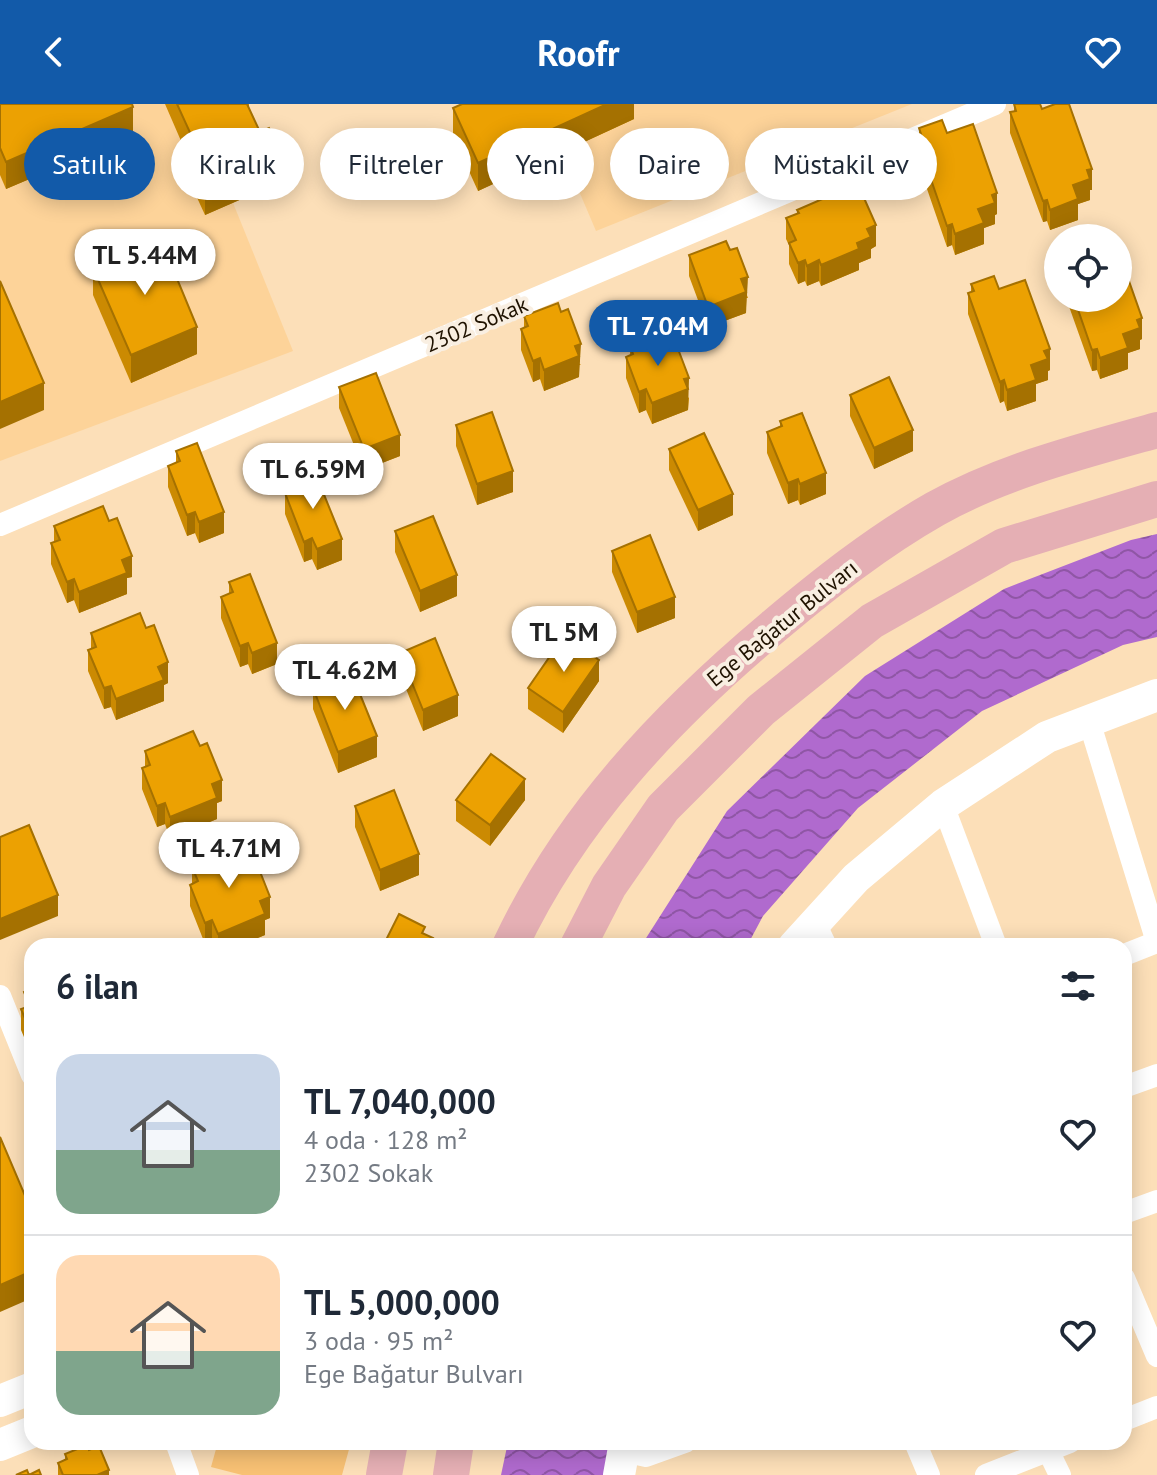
<!DOCTYPE html>
<html lang="tr">
<head>
<meta charset="utf-8">
<style>
  :root { --surface:#fff; --page:#f6f6f7; --text:#1f2937; --muted:#747a83; --line:#e0e1e3; --accent:#125aa9 }
  body { margin:0; font-family:"PT Sans",sans-serif; background:var(--page); color:var(--text); height:100vh; display:flex; flex-direction:column; font-size:30px; white-space:nowrap }
  * { box-sizing:border-box; margin:0 }
  p { font-size:26px; color:var(--muted) }
  .icon { flex:none; width:44px; height:44px; fill:none; stroke:currentColor; stroke-width:2; stroke-linecap:round; stroke-linejoin:round }
  .map { position:relative; flex:1; overflow:hidden }
  .details { position:absolute; left:24px; top:834px; width:1108px; height:512px; display:flex; flex-direction:column; background:var(--surface); border-radius:24px; box-shadow:0 4px 20px #0003 }
  .details>* { flex:none }
  .hud { position:absolute; left:24px; top:24px; width:1110px; height:72px; display:flex; gap:16px }
  .tools { position:absolute; left:1044px; top:120px; display:grid; gap:16px }
  .tools a { display:grid; place-items:center; width:88px; height:88px; border-radius:50%; background:var(--surface); box-shadow:0 4px 20px #0003; font-size:40px }
  .price { position:absolute; translate:-50% -68px; padding:0 18px; border-radius:28px; background:#fff; color:#222; font-size:26px; line-height:52px; filter:drop-shadow(0 2px 4px #0008) }
  .price::after { content:''; position:absolute; left:50%; top:48px; width:24px; height:18px; margin-left:-12px; background:inherit; clip-path:polygon(0 0,100% 0,50% 100%) }
  .price.current { background:var(--accent); color:#fff }
  ul { padding:0; list-style:none }
  li { display:flex; align-items:center; gap:24px; height:200px; padding:0 32px }
  li+li { border-top:2px solid var(--line) }
  li span { display:grid; place-items:center; flex:none; width:224px; height:160px; border-radius:24px; color:#555 }
  li>.icon { margin-inline-start:auto }
  span .icon { width:96px; height:96px; fill:#fffc; stroke-width:1 }
  li b { font-size:34px }
  h2 { display:flex; justify-content:space-between; align-items:center; height:96px; padding:0 32px; font-size:34px }
  .pill { padding:0 28px; border-radius:36px; background:var(--surface); box-shadow:0 4px 20px #0003; font-size:28px; line-height:72px }
  .pill.current { background:var(--accent); color:#fff }
  header { display:flex; justify-content:space-between; align-items:center; height:104px; padding:0 32px; background:var(--accent); color:#fff; font-size:36px; font-weight:800 }
  .map>svg:first-child { display:block }
  .built { fill:#fdd399 }
  .pitch { fill:#f8c174 }
  .water { fill:url(#water-waves) }
  .lines { fill:none; stroke-linecap:round; stroke-linejoin:round }
  .street { stroke:#fff; stroke-width:22 }
  .secondary { stroke:#fff; stroke-width:32 }
  .primary { stroke:#e5afb4; stroke-width:36 }
  .wall { fill:#cb8a02 }
  .shaded-wall { fill:#a57101 }
  .building { fill:#eca102; stroke:#a57101; stroke-width:2 }
  .labels { text-anchor:middle; dominant-baseline:central; stroke-width:8; stroke-linejoin:round; paint-order:stroke }
  .street-label { font-size:22px; fill:#1f1200; stroke:#f9efe2 }
</style>
</head>
<body>
<header><svg class="icon" aria-label="back" viewBox="0 0 24 24"><path d="M15 5l-7 7 7 7"/></svg>Roofr<svg class="icon" aria-label="heart" viewBox="0 0 24 24"><path d="M12 20l-8-8c-3-5 5-10 8-4 3-6 11-1 8 4z"/></svg></header>
<div class="map">
<svg width="1157" height="1371" viewBox="0 0 1157 1371">
  <defs>
    <pattern id="water-waves" width="16" height="10" patternUnits="userSpaceOnUse" patternTransform="scale(2)"><rect width="16" height="10" fill="#b06ace"/><path d="M0 5q4-4 8 0t8 0" fill="none" stroke="#8f56a5"/></pattern>
  </defs>
  <rect width="100%" height="100%" fill="#fcdfb8"/>
  <g class="built">
    <path d="M0,0H193L293,247L0,357Z"/>
    <path d="M542,0H912L596,127Z"/>
  </g>
  <path class="pitch" d="M218,1338H351L342,1371H242L211,1363Z"/>
  <g class="water">
    <path d="M1157,430V533L1123,541L982,607L858,704L763,812L747,842H641L727,707L865,572L1004,485L1131,436Z"/>
    <path d="M508,1338H613L606,1371H501Z"/>
  </g>
  <g class="lines">
    <g class="street">
      <path d="M0,421L995,0"/>
      <path d="M1089,617L1157,838"/>
      <path d="M943,701L996,842"/>
      <path d="M815,819L826,842"/>
      <path d="M1124,851L1157,838"/>
      <path d="M0,892L32,971"/>
      <path d="M1124,983L1157,971"/>
      <path d="M1124,1109L1157,1097"/>
      <path d="M1124,1174L1157,1252"/>
      <path d="M1124,1316L1157,1303"/>
      <path d="M176,1338L188,1371"/>
      <path d="M915,1338L929,1371"/>
      <path d="M1044,1338L1060,1371"/>
      <path d="M623,1347L646,1352L685,1338"/>
      <path d="M986,1371L1070,1338"/>
    </g>
    <g class="secondary">
      <path d="M794,842L856,774L943,701L1047,633L1157,591"/>
      <path d="M0,1297L32,1284"/>
      <path d="M0,1341L32,1328"/>
      <path d="M619,1371L625,1338"/>
    </g>
    <g class="primary">
      <path d="M510,842C570,714 666,613 773,523C824,480 877,438 935,405C1003,367 1082,347 1157,326"/>
      <path d="M578,842L609,782L663,704L761,606L872,517L1004,442L1157,395"/>
      <path d="M384,1371L390,1338"/>
      <path d="M451,1371L456,1338"/>
    </g>
  </g>
  <g class="wall">
    <path d="M0,0L133,31L6,85L0,71Z"/>
    <path d="M165,0H249V4L281,78L205,111L188,74V53Z"/>
    <path d="M634,0V15L478,87L453,32V4Z"/>
    <path d="M1014,0L1042,5L1092,86H1090V96L1078,100V116L1050,126L1047,117L1043,118L1010,29V8L1014,7Z"/>
    <path d="M919,24L947,29L997,110L995,111V120L984,124V140L955,151L952,141L947,143L916,53V32L919,31Z"/>
    <path d="M845,91L876,142L871,145V154L859,159V166L821,182L819,177L807,182L805,177L798,180L789,160V141L786,135V114L797,110V106Z"/>
    <path d="M730,146L748,194H746V209L708,223L689,172V151Z"/>
    <path d="M93,164L197,250L131,279L93,191Z"/>
    <path d="M971,180L999,185L1050,266L1048,267V276L1036,280V297L1007,307L1004,297L1000,299L968,210V189L971,188Z"/>
    <path d="M1066,194H1118L1142,235L1140,236V245L1128,249V265L1100,275L1097,266L1092,267Z"/>
    <path d="M524,212L581,261H579V273L544,287L540,275L533,278L521,246V225L524,224Z"/>
    <path d="M630,243L689,294L688,306L652,320L646,306L639,309L626,274V253L630,252Z"/>
    <path d="M339,283L400,352L364,366L339,304Z"/>
    <path d="M850,291L913,347L874,365L850,312Z"/>
    <path d="M780,317L826,390L800,401L798,396L788,400L767,349V328L780,322Z"/>
    <path d="M456,321L513,388L477,401L456,342Z"/>
    <path d="M669,345L733,411L698,427L669,366Z"/>
    <path d="M176,347L224,429L199,439L195,429L187,432L168,383V362L176,359Z"/>
    <path d="M293,374L342,456L317,466L312,455L304,458L285,410V389L293,385Z"/>
    <path d="M54,422L132,473L127,474V490L79,509L74,496L67,499L51,460V439L54,438Z"/>
    <path d="M395,427L457,492L420,508L395,448Z"/>
    <path d="M612,447L675,514L637,529L612,468Z"/>
    <path d="M229,478L277,560L252,570L248,560L240,563L221,514V493L229,490Z"/>
    <path d="M91,529L168,579L164,581V597L116,616L111,603L104,605L88,567V546L91,545Z"/>
    <path d="M400,549L458,612L423,627L400,570Z"/>
    <path d="M599,577L563,629L528,605V584Z"/>
    <path d="M313,584L377,653L338,669L313,605Z"/>
    <path d="M145,647L222,697L217,699V715L170,734L165,720L157,723L142,685V664L145,663Z"/>
    <path d="M456,696H525L490,742L456,717Z"/>
    <path d="M355,702L419,771L380,787L355,723Z"/>
    <path d="M192,763L270,814L265,816V831L238,842H214L212,837L205,840L190,802V781L192,780Z"/>
    <path d="M32,884V952L21,926V905L24,904V888Z"/>
    <path d="M89,1346L109,1371H58V1359L65,1356V1350Z"/>
  </g>
  <g class="shaded-wall">
    <path d="M607,0H634V15L478,87V59Z"/>
    <path d="M133,3V31L6,85V58Z"/>
    <path d="M196,31V58L192,54V33Z"/>
    <path d="M281,50V78L205,111V83Z"/>
    <path d="M1092,65V86H1090V96L1078,100V116L1050,126V106L1087,66Z"/>
    <path d="M997,89V110L995,111V120L984,124V140L955,151V130L992,91Z"/>
    <path d="M1047,96V117L1043,118V97Z"/>
    <path d="M952,120V141L947,143V122Z"/>
    <path d="M876,121V142L871,145V154L859,159V166L821,182V161L857,139L867,125Z"/>
    <path d="M805,156V177L798,180V159Z"/>
    <path d="M819,156V177L807,182V162Z"/>
    <path d="M748,173L746,209L708,223V203L741,175Z"/>
    <path d="M1142,214V235L1140,236V245L1128,249V265L1100,275V254L1137,216Z"/>
    <path d="M197,223V250L131,279V251Z"/>
    <path d="M581,240L579,273L544,287V266L575,242Z"/>
    <path d="M1050,245V266L1048,267V276L1036,280V297L1007,307V286L1044,247Z"/>
    <path d="M1097,245V266L1092,267V246Z"/>
    <path d="M540,254V275L533,278V257Z"/>
    <path d="M689,274L688,306L652,320V299L684,275Z"/>
    <path d="M1004,276V297L1000,299V278Z"/>
    <path d="M44,279V306L0,325V298Z"/>
    <path d="M646,285V306L639,309V288Z"/>
    <path d="M913,326V347L874,365V344Z"/>
    <path d="M400,331V352L364,366V345Z"/>
    <path d="M513,367V388L477,401V380Z"/>
    <path d="M826,369V390L800,401V380Z"/>
    <path d="M798,375V396L788,400V379Z"/>
    <path d="M733,390V411L698,427V406Z"/>
    <path d="M195,408V429L187,432V411Z"/>
    <path d="M224,408V429L199,439V418Z"/>
    <path d="M312,434V455L304,458V438Z"/>
    <path d="M342,435V456L317,466V445Z"/>
    <path d="M132,452V473L127,474V490L79,509V488L122,456Z"/>
    <path d="M457,471V492L420,508V487Z"/>
    <path d="M74,475V496L67,499V478Z"/>
    <path d="M675,493V514L637,529V508Z"/>
    <path d="M248,539V560L240,563V542Z"/>
    <path d="M277,539V560L252,570V549Z"/>
    <path d="M599,556V577L563,629V608Z"/>
    <path d="M168,558V579L164,581V597L116,616V595L158,563Z"/>
    <path d="M111,582V603L104,605V584Z"/>
    <path d="M458,591V612L423,627V606Z"/>
    <path d="M377,632V653L338,669V648Z"/>
    <path d="M525,675V696L490,742V721Z"/>
    <path d="M222,676V697L217,699V715L170,734V713L212,680Z"/>
    <path d="M165,699V720L157,723V702Z"/>
    <path d="M419,750V771L380,787V766Z"/>
    <path d="M58,791V812L0,836V815Z"/>
    <path d="M270,793V814L265,816V831L238,842H218V830L260,797Z"/>
    <path d="M212,816V837L205,840V819Z"/>
    <path d="M32,1167V1194L0,1208V1181Z"/>
    <path d="M109,1366V1371H99V1370Z"/>
  </g>
  <g class="building">
    <path d="M0,0H132L133,3L6,58L0,44Z"/>
    <path d="M177,0H247L260,28L269,24L281,50L205,83L188,47L201,42L196,31L192,33Z"/>
    <path d="M462,0H607L478,59L453,4Z"/>
    <path d="M1014,0H1040L1042,5L1055,0H1069L1092,65L1087,66L1090,75L1073,81L1078,95L1050,106L1047,96L1043,97L1010,8L1016,7Z"/>
    <path d="M942,16L947,29L973,20L997,89L992,91L995,99L978,105L984,119L955,130L952,120L947,122L916,32L921,30L919,24Z"/>
    <path d="M860,85L876,121L867,125L871,133L857,139L859,145L821,161L819,156L807,162L805,156L798,159L789,139L796,136L786,114L799,109L797,106L843,86L845,91Z"/>
    <path d="M161,136L197,223L131,251L93,164Z"/>
    <path d="M726,137L730,146L737,144L748,173L741,175L746,188L708,203L689,151Z"/>
    <path d="M1118,146L1142,214L1137,216L1140,224L1123,230L1128,244L1100,254L1097,245L1092,246L1074,194H1118Z"/>
    <path d="M994,172L999,185L1025,176L1050,245L1044,247L1048,255L1031,261L1036,276L1007,286L1004,276L1000,278L968,189L974,187L971,180Z"/>
    <path d="M0,177L44,279L0,298Z"/>
    <path d="M558,199L561,208L568,205L581,240L575,242L579,252L544,266L540,254L533,257L521,225L528,222L524,212Z"/>
    <path d="M666,229L670,239L675,237L689,274L684,275L688,285L652,299L646,285L639,288L626,253L633,250L630,243Z"/>
    <path d="M376,269L400,331L364,345L339,283Z"/>
    <path d="M889,273L913,326L874,344L850,291Z"/>
    <path d="M492,308L513,367L477,380L456,321Z"/>
    <path d="M802,309L826,369L800,380L798,375L788,379L767,328L782,322L780,317Z"/>
    <path d="M704,329L733,390L698,406L669,345Z"/>
    <path d="M197,339L224,408L199,418L195,408L187,411L168,362L180,357L176,347Z"/>
    <path d="M314,366L342,435L317,445L312,434L304,438L285,389L297,384L293,374Z"/>
    <path d="M103,402L109,417L117,414L132,452L122,456L127,469L79,488L74,475L67,478L51,439L60,436L54,422Z"/>
    <path d="M433,412L457,471L420,487L395,427Z"/>
    <path d="M650,431L675,493L637,508L612,447Z"/>
    <path d="M250,470L277,539L252,549L248,539L240,542L221,493L233,488L229,478Z"/>
    <path d="M140,509L146,524L154,521L168,558L158,563L164,576L116,595L111,582L104,584L88,546L96,543L91,529Z"/>
    <path d="M564,532L599,556L563,608L528,584Z"/>
    <path d="M435,534L458,591L423,606L400,549Z"/>
    <path d="M351,568L377,632L338,648L313,584Z"/>
    <path d="M193,627L200,642L207,639L222,676L212,680L217,694L170,713L165,699L157,702L142,664L150,661L145,647Z"/>
    <path d="M491,650L525,675L490,721L456,696Z"/>
    <path d="M394,686L419,750L380,766L355,702Z"/>
    <path d="M29,721L58,791L0,815V733Z"/>
    <path d="M241,743L247,758L255,755L270,793L260,797L265,810L218,830L212,816L205,819L190,781L198,777L192,763Z"/>
    <path d="M399,810L425,823L422,829L433,834L429,842H383Z"/>
    <path d="M32,884V931L21,905L30,902L24,888Z"/>
    <path d="M0,1033L32,1108V1167L0,1181Z"/>
    <path d="M87,1341L89,1346L99,1342L109,1366L99,1370L100,1371H63L58,1359L67,1355L65,1350Z"/>
    <path d="M27,1366L29,1371L39,1366L41,1371H16Z"/>
  </g>
  <g class="labels">
    <g class="street-label">
      <text transform="translate(476 220) rotate(-23)">2302 Sokak</text>
      <text transform="translate(782 519) rotate(-39)">Ege Bağatur Bulvarı</text>
    </g>
  </g>
</svg>
<div class="tools">
<a><svg class="icon" aria-label="locate" viewBox="0 0 24 24"><circle cx="12" cy="12" r="6"/><path d="M12 2v4M12 18v4M2 12h4M18 12h4"/></svg></a>
</div>
<b class="price" style="left:145px;top:193px">TL 5.44M</b>
<b class="price current" style="left:658px;top:264px">TL 7.04M</b>
<b class="price" style="left:313px;top:407px">TL 6.59M</b>
<b class="price" style="left:564px;top:570px">TL 5M</b>
<b class="price" style="left:345px;top:608px">TL 4.62M</b>
<b class="price" style="left:229px;top:786px">TL 4.71M</b>
<div class="hud">
<a class="pill current">Satılık</a>
<a class="pill">Kiralık</a>
<a class="pill">Filtreler</a>
<a class="pill">Yeni</a>
<a class="pill">Daire</a>
<a class="pill">Müstakil ev</a>
</div>
<section class="details">
<h2>6 ilan<svg class="icon" aria-label="filters" viewBox="0 0 24 24"><path d="M4 7h16M4 17h16"/><circle cx="9" cy="7" r="2"/><circle cx="15" cy="17" r="2"/></svg></h2>
<ul>
<li><span style="background:linear-gradient(#c9d6e8 60%,#7fa58c 0)"><svg class="icon" aria-label="home" viewBox="0 0 24 24"><path d="M3 11l9-7 9 7M6 9v11h12V9"/></svg></span><div><b>TL 7,040,000</b><p>4 oda · 128 m²</p><p>2302 Sokak</p></div><svg class="icon" aria-label="heart" viewBox="0 0 24 24"><path d="M12 20l-8-8c-3-5 5-10 8-4 3-6 11-1 8 4z"/></svg></li>
<li><span style="background:linear-gradient(#ffd9b3 60%,#7fa58c 0)"><svg class="icon" aria-label="home" viewBox="0 0 24 24"><path d="M3 11l9-7 9 7M6 9v11h12V9"/></svg></span><div><b>TL 5,000,000</b><p>3 oda · 95 m²</p><p>Ege Bağatur Bulvarı</p></div><svg class="icon" aria-label="heart" viewBox="0 0 24 24"><path d="M12 20l-8-8c-3-5 5-10 8-4 3-6 11-1 8 4z"/></svg></li>
</ul>
</section>
</div>
</body>
</html>
